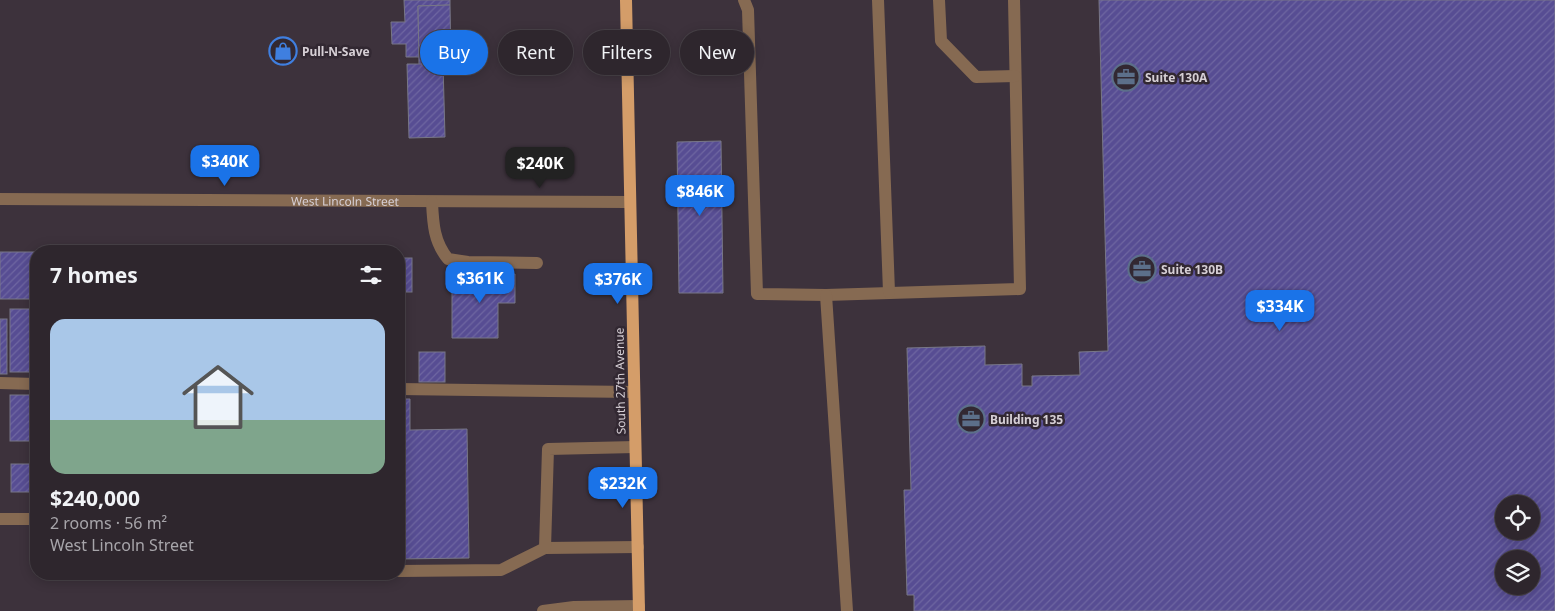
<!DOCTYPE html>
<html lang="en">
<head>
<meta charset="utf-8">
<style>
  :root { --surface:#2e262d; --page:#3a3239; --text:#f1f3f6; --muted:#a7a5aa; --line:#494349; --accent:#1a73e8 }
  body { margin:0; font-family:"Noto Sans",sans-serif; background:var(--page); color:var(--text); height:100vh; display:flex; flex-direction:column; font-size:19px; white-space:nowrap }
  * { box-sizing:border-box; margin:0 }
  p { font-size:16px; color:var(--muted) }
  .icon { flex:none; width:28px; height:28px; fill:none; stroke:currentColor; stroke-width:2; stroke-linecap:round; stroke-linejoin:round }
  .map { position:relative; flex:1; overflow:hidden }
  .drawer { position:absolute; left:30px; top:245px; width:375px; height:335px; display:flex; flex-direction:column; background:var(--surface); border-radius:20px; box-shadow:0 2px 12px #0003,0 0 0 1px var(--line) }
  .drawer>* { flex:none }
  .top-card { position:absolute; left:420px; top:30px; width:475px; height:45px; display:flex; gap:10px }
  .buttons { position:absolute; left:1495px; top:495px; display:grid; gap:10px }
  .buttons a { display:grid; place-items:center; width:45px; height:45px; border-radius:50%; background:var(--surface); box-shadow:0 2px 12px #0003,0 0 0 1px var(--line); font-size:25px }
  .price { position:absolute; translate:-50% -42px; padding:0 11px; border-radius:10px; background:var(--accent); color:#fff; font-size:16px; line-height:32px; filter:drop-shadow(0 1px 2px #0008) }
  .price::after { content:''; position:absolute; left:50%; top:30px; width:15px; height:11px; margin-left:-8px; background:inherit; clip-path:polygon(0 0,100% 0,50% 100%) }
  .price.selected { background:#222; color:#fff }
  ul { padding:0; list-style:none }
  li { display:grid; align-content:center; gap:10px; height:265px; padding:0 20px }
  li span { display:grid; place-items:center; height:155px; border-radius:15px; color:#555 }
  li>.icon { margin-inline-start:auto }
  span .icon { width:90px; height:90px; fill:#fffc; stroke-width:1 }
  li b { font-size:21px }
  h2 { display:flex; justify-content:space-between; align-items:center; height:60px; padding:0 20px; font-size:21px }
  .pill { padding:0 18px; border-radius:22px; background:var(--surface); box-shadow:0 2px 12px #0003,0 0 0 1px var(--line); font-size:18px; line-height:45px }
  .pill.selected { background:var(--accent); color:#fff }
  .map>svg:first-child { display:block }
  .building { fill:url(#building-hatch); stroke:#787787; fill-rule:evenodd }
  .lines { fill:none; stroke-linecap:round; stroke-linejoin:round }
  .minor { stroke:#866a52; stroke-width:12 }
  .major { stroke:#d49d69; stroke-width:12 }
  .labels { text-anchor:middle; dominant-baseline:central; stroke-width:5; stroke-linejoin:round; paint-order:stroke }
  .poi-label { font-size:12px; font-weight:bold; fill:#d6cfd5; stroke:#322832; text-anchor:start }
  .street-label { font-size:12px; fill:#d6cfd5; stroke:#322832 }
</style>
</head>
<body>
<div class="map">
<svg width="1555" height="611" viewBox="0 0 1555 611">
  <defs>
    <pattern id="building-hatch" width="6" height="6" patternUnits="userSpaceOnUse" patternTransform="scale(1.25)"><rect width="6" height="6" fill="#574d93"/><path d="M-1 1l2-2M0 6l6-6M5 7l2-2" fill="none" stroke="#6e66a1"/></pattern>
  </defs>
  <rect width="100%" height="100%" fill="#3d323c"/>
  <g class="building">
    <path d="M404,0H450V5L418,6L419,57H406V44H392L391,22H405Z"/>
    <path d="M1099,0H1555V611H914V595H907L904,490H911L907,348L985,346V365L1022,364V386H1032V376L1080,375L1079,352L1108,351ZM1504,504H1531V531H1504ZM1504,559H1531V586H1504Z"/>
    <path d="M450,5L451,65L419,66L418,6Z"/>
    <path d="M407,64H443L445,137L409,138Z"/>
    <path d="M721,141L723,293H679L677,142Z"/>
    <rect x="326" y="249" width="24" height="2"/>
    <rect x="0" y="252" width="36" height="47"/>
    <rect x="399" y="258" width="13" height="34"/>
    <path d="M515,274V303H498V338H452V275Z"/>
    <rect x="10" y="309" width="26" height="63"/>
    <rect x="0" y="319" width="7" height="55"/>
    <rect x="419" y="352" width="26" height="30"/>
    <rect x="10" y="395" width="26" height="46"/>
    <path d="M399,399H410V430L467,429L469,558L399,559Z"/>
    <rect x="11" y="464" width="25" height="28"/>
  </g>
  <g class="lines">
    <g class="minor">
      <path d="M744,0L748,10L757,294L826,295L1020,289L1014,0"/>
      <path d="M878,0L889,292"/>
      <path d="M939,0L941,41L976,77L1015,76"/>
      <path id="s1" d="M0,199L629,202"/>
      <path d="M432,202C433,224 434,242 448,259L468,262L537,263"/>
      <path d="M826,295L847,611"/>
      <path d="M0,383L36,384"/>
      <path d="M399,389L634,392"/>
      <path d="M0,519H36"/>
      <path d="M545,548L638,547"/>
      <path d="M399,571L501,570L545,548L548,449L635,447"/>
      <path d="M543,611L574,607L639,606"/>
    </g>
    <path class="major" d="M626,0L639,611"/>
  </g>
  <defs>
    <g id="shop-ring" transform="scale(1.4375)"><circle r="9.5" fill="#322832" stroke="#3f7fe0" stroke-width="1.5"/><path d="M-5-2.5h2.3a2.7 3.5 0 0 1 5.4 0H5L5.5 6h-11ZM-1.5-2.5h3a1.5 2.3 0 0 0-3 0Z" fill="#3f7fe0"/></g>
    <g id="office-ring" transform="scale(1.4375)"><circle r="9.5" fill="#322832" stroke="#5c6f8a" stroke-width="1.5"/><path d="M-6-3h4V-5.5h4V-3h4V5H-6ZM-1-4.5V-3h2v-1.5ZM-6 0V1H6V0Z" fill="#5c6f8a"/></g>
  </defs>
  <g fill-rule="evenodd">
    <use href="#shop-ring" x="283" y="51"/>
    <use href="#office-ring" x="1126" y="77"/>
    <use href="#office-ring" x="1142" y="269"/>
    <use href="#office-ring" x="971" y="419"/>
  </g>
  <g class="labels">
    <g class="poi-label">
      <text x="302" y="51">Pull-N-Save</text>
      <text x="1145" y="77">Suite 130A</text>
      <text x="1161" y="269">Suite 130B</text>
      <text x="990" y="419">Building 135</text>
    </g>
    <g class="street-label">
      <text stroke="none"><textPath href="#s1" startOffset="345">West Lincoln Street</textPath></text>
      <text transform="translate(620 381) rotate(-91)">South 27th Avenue</text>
    </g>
  </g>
</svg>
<div class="buttons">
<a><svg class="icon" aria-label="locate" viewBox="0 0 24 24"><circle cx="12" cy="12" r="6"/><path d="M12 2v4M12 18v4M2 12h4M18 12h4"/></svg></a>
<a><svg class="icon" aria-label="layers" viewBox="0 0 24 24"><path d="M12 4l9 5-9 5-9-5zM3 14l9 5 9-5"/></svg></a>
</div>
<b class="price" style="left:225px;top:187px">$340K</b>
<b class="price selected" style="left:540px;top:189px">$240K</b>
<b class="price" style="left:700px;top:217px">$846K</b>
<b class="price" style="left:480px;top:304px">$361K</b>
<b class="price" style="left:618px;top:305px">$376K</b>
<b class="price" style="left:1280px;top:332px">$334K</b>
<b class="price" style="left:623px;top:509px">$232K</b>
<div class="top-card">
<a class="pill selected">Buy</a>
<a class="pill">Rent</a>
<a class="pill">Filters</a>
<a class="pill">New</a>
</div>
<section class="drawer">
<h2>7 homes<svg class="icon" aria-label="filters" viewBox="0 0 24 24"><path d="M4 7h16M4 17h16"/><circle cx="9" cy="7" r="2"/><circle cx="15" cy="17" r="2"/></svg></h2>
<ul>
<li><span style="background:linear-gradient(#a9c7e8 65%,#7fa58c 0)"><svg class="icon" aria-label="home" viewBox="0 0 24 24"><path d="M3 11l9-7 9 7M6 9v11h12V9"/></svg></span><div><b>$240,000</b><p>2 rooms · 56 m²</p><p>West Lincoln Street</p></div></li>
</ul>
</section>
</div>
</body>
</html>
